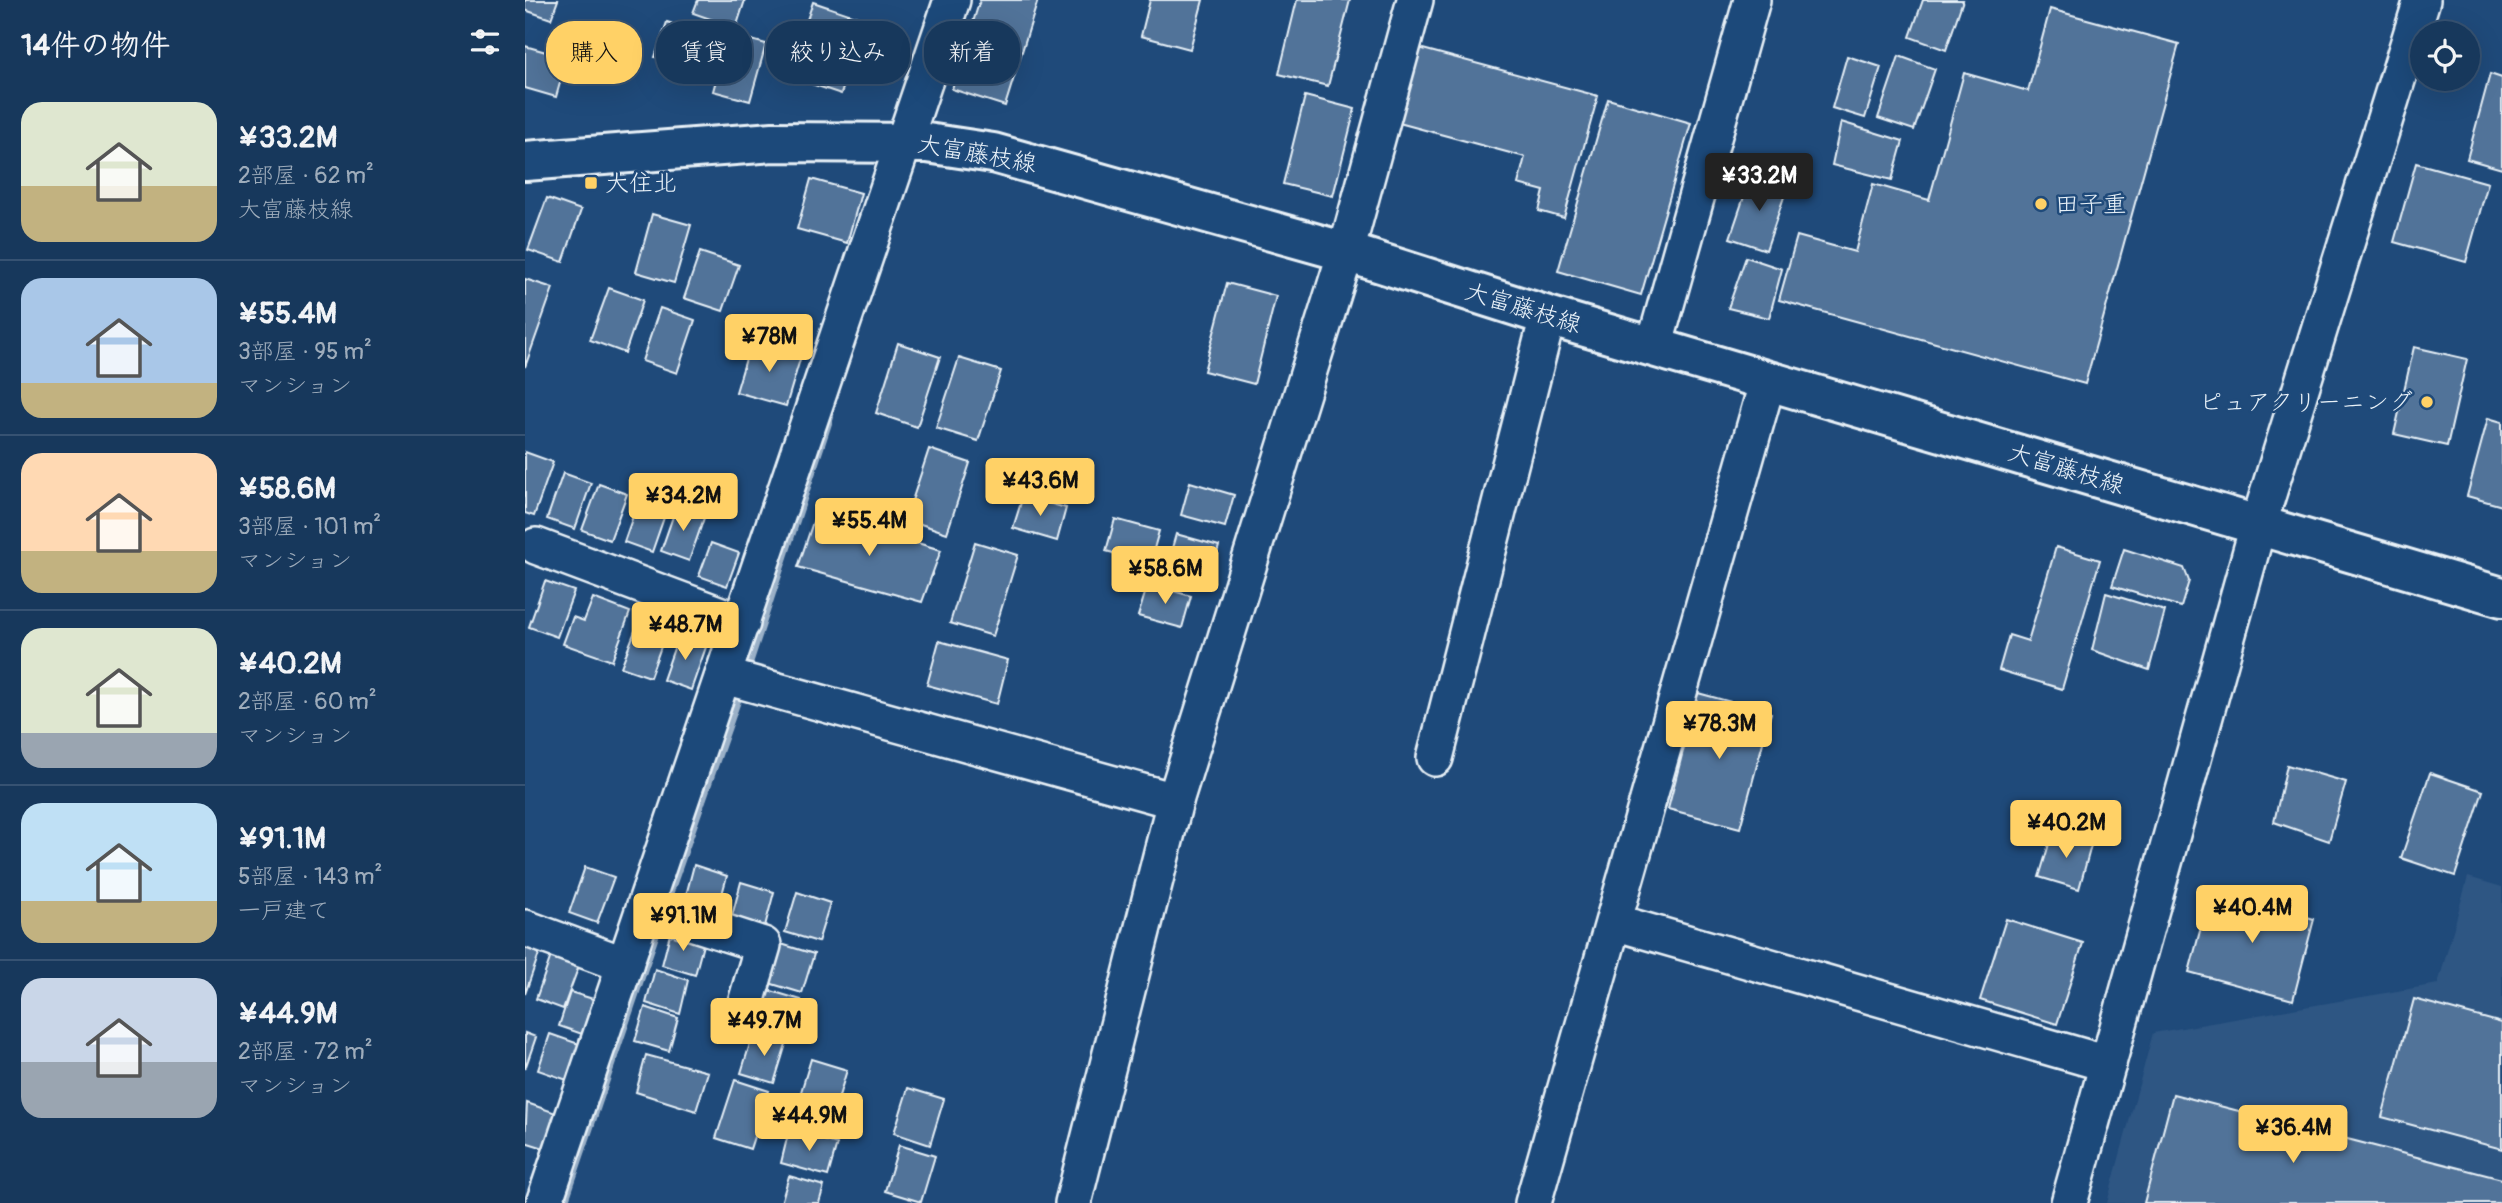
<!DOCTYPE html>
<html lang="ja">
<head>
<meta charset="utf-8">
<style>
  :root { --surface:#17385c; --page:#244365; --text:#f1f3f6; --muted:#9eacbb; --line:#365272; --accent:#ffd166 }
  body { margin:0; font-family:Pangolin,"Klee One",sans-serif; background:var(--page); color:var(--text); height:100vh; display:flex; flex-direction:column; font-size:26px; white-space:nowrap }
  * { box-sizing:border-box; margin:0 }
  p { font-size:23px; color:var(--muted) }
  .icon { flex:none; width:38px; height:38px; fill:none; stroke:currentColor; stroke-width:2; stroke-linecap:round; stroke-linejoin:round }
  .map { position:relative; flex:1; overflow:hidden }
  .panel { display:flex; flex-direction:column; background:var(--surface); width:525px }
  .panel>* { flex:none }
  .top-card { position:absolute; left:21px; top:21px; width:665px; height:63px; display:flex; gap:14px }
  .buttons { position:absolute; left:1885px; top:21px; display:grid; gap:14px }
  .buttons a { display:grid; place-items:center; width:70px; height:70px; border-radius:50%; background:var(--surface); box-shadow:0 7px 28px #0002,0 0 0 2px var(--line); font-size:35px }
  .price { position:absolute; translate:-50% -60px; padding:0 16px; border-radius:7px; background:var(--accent); color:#111; font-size:23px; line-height:46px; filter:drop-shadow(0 2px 4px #0008) }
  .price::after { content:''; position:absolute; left:50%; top:42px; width:21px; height:16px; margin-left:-10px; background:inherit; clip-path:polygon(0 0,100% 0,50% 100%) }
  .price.on { background:#222; color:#fff }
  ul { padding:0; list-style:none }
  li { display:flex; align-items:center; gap:21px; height:175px; padding:0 21px }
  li+li { border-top:2px solid var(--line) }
  li span { display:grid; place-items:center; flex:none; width:196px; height:140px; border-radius:21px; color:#555 }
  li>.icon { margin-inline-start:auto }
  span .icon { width:84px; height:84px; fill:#fffc; stroke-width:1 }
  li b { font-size:30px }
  h2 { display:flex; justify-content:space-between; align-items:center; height:84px; padding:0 21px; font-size:30px }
  .tag { padding:0 24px; border-radius:28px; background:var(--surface); box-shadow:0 7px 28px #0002,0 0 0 2px var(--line); font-size:24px; line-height:63px }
  .tag.on { background:var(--accent); color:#111 }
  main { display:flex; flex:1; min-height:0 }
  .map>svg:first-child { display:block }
  .built { fill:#2e5683 }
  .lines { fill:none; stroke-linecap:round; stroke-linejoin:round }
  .stream { stroke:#9ab0c7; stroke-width:10 }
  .building { fill:#517399; stroke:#e8f1f8; stroke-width:2 }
  .minor-casing { stroke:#e8f1f8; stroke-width:40 }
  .major-casing { stroke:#e8f1f8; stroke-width:44 }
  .minor { stroke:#1f4a7a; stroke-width:35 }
  .major { stroke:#1f4a7a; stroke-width:38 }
  .poi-dot { fill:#ffd166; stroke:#1f4a7a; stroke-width:2.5 }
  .labels { text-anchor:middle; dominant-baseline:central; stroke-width:5; stroke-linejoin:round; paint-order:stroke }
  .street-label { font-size:24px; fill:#e8f1f8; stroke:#1f4a7a }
  .poi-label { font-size:24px; fill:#e8f1f8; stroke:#1f4a7a; text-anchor:start }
</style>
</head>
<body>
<main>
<section class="panel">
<h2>14件の物件<svg class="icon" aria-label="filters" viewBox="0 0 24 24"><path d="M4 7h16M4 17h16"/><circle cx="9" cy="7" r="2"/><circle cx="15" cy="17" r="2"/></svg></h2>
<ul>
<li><span style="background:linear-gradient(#dfe7d0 60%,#c2b280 0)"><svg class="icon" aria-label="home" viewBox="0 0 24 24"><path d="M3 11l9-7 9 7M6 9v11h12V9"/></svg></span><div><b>¥33.2M</b><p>2部屋 · 62 m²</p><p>大富藤枝線</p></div></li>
<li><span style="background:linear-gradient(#a9c7e8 75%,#c2b280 0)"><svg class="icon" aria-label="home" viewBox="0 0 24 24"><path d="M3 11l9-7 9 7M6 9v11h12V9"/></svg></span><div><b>¥55.4M</b><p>3部屋 · 95 m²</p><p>マンション</p></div></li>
<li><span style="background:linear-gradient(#ffd9b3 70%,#c2b280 0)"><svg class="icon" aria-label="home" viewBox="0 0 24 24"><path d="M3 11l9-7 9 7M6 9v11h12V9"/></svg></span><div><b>¥58.6M</b><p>3部屋 · 101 m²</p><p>マンション</p></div></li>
<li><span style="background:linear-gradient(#dfe7d0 75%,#9aa5b1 0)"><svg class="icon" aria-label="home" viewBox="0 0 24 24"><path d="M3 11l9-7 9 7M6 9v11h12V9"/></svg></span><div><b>¥40.2M</b><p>2部屋 · 60 m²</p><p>マンション</p></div></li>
<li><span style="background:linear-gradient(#bfe0f5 70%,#c2b280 0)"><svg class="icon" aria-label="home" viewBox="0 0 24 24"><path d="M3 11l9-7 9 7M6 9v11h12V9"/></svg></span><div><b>¥91.1M</b><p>5部屋 · 143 m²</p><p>一戸建て</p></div></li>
<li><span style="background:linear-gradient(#c9d6e8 60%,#9aa5b1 0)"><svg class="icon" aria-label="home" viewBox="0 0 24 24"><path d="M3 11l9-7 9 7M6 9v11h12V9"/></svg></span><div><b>¥44.9M</b><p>2部屋 · 72 m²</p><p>マンション</p></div></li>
</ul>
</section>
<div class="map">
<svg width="1977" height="1203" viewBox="0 0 1977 1203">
  <rect width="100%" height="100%" fill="#1f4a7a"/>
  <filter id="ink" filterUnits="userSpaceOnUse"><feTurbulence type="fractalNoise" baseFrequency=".0143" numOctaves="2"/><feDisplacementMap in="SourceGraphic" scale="14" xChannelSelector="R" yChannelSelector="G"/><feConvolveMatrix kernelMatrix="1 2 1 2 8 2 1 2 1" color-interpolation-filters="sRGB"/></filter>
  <g filter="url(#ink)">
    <path class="built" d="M1943,877L1977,887V1203H1582L1628,1033L1913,984Z"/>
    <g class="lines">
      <g class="stream">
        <path d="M223,663L304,417"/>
        <path d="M142,897L213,695"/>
        <path d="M38,1203L130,933"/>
      </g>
    </g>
    <g class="building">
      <path d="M0,0H33L26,19L0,10Z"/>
      <path d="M173,0H220L211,28L168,13Z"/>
      <path d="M455,0H513L480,106L427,89Z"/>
      <path d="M625,0H678L665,49L616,36Z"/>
      <path d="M772,0H825L803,86L754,74Z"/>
      <path d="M1398,0H1438L1421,50L1385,37Z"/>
      <path d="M288,2L341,20L316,94L263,76Z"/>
      <path d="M1525,9L1654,44L1560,384L1254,300L1272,236L1330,252L1348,184L1404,200L1439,73L1503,91Z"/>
      <path d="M142,22L194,39L182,74L130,57Z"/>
      <path d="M204,34L241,44L225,101L188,91Z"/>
      <path d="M0,46L42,58L31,97L0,88Z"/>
      <path d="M894,48L1073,96L1039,218L1014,211L1019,191L993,184L1000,157L874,123Z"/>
      <path d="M1322,56L1356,67L1340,118L1307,108Z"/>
      <path d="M1374,56L1410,69L1389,130L1353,118Z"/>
      <path d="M1965,74L1977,78V169L1942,159Z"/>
      <path d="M780,96L830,109L808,196L758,184Z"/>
      <path d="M1083,99L1166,123L1116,295L1033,271Z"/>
      <path d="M1316,122L1378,141L1367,180L1307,165Z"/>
      <path d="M1891,163L1963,183L1941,262L1869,242Z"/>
      <path d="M1226,176L1262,188L1241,250L1205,238Z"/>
      <path d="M286,179L336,193L322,243L272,229Z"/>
      <path d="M22,198L56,210L38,262L3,250Z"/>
      <path d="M127,214L166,225L149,283L111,272Z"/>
      <path d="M175,252L214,265L198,311L159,298Z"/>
      <path d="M1221,257L1257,269L1244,318L1203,308Z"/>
      <path d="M0,279L28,288L0,367Z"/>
      <path d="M702,283L751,296L729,384L679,371Z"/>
      <path d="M84,288L118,300L100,353L65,340Z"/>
      <path d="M135,308L170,320L152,373L117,361Z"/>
      <path d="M226,342L276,356L261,406L211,392Z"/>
      <path d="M373,343L415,357L392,427L351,413Z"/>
      <path d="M1889,347L1942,359L1922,446L1869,434Z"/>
      <path d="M434,358L476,371L453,441L411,428Z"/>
      <path d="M1963,418L1977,422V506L1942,496Z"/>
      <path d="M404,449L445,463L422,533L381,519Z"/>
      <path d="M0,452L28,462L9,516L0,513Z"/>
      <path d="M38,473L66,483L50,529L22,519Z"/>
      <path d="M665,482L709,495L700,527L656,515Z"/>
      <path d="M74,484L102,494L85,540L57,530Z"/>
      <path d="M115,496L143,506L127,552L99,542Z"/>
      <path d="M498,496L541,508L532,541L488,528Z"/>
      <path d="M152,505L180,515L164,561L136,551Z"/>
      <path d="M291,513L416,550L397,602L273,567Z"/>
      <path d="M590,519L634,531L625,563L581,551Z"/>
      <path d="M651,534L694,546L685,578L642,566Z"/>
      <path d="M450,542L493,555L468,636L425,623Z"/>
      <path d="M186,543L214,553L202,586L174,576Z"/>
      <path d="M1531,547L1575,560L1537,689L1474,670L1484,635L1503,641Z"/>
      <path d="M1599,549L1659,568L1664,581L1656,607L1587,586Z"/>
      <path d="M20,581L49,591L32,637L4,627Z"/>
      <path d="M623,584L666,596L657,628L613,616Z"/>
      <path d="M1581,593L1640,611L1624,670L1567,650Z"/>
      <path d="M68,598L105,612L87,661L38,644L48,617L59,621Z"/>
      <path d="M110,631L138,641L125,677L96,667Z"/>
      <path d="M154,634L182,644L166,690L138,680Z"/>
      <path d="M414,641L483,660L472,704L402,685Z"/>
      <path d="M1173,693L1246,713L1215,828L1143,809Z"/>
      <path d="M1762,765L1821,782L1804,841L1749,822Z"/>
      <path d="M1905,773L1958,791L1930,876L1876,858Z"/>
      <path d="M1528,831L1567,842L1554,889L1514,877Z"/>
      <path d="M169,865L202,876L193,909L160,899Z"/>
      <path d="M60,867L89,877L72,923L44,913Z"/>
      <path d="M216,882L249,892L240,926L207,916Z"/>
      <path d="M1686,890L1789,919L1768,1000L1664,972Z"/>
      <path d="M272,892L305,903L293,942L260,932Z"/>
      <path d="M1481,919L1558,943L1532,1024L1455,1000Z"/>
      <path d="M146,930L179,941L170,975L137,965Z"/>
      <path d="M256,944L289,954L277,993L244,983Z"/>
      <path d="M0,946L15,951L0,994Z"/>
      <path d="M27,953L55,963L38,1009L11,999Z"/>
      <path d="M130,969L163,980L155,1014L121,1003Z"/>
      <path d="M243,990L276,1000L264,1039L231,1029Z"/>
      <path d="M45,992L68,999L57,1034L34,1026Z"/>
      <path d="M1889,999L1977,1023V1149L1857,1117Z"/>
      <path d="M120,1007L153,1018L144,1051L110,1041Z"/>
      <path d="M0,1033L11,1037L0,1069Z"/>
      <path d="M25,1034L54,1044L42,1080L13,1070Z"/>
      <path d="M228,1034L261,1044L249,1083L216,1073Z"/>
      <path d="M121,1055L183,1072L171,1111L111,1092Z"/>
      <path d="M286,1059L322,1070L308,1116L272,1105Z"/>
      <path d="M210,1080L244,1091L225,1149L191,1138Z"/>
      <path d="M383,1088L419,1099L405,1145L369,1133Z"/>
      <path d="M1648,1094L1977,1179V1203H1619Z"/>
      <path d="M2,1103L31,1113L19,1148L0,1142Z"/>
      <path d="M264,1130L312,1144L303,1176L256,1163Z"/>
      <path d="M374,1145L410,1156L396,1202L360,1191Z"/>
      <path d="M264,1176L299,1186L294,1203H256Z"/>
    </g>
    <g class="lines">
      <g class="minor-casing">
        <g id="minor">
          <path d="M1129,347L1227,0"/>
          <path d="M11,546L217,623"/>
          <path d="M199,676L650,801"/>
          <path d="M910,758L1023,316"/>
          <path d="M120,907L238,945L216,1020"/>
          <path d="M1089,922L1583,1064"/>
          <path d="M0,928L100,965"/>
          <path d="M19,1203L427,0"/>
          <path d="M548,1203L650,801L821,252L890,0"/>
          <path d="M1008,1203L1243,380"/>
          <path d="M1544,1203L1733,526L1897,0"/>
        </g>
      </g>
      <g class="major-casing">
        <path id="major" d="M0,161L248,142L402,143L468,153L821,252L1023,316L1977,597"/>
      </g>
      <use href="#minor" class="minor"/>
      <use href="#major" class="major"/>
    </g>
  </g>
  <g class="poi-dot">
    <rect x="59" y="176" width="14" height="14" rx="3.5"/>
    <circle cx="1516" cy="204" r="7"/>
    <circle cx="1902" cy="402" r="7"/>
  </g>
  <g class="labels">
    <g class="street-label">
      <text transform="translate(452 154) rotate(10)">大富藤枝線</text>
      <text transform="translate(998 308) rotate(17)">大富藤枝線</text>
      <text transform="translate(1541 469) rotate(17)">大富藤枝線</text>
    </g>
    <g class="poi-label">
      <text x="80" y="183">大住北</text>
      <text x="1530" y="204">田子重</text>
      <text x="1888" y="402" text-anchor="end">ピュアクリーニング</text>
    </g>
  </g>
</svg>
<div class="buttons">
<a><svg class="icon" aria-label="locate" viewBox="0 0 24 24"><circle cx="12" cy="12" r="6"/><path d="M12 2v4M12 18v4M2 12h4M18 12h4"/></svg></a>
</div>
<b class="price on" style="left:1234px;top:213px">¥33.2M</b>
<b class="price" style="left:244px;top:374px">¥78M</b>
<b class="price" style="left:515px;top:518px">¥43.6M</b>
<b class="price" style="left:158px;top:533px">¥34.2M</b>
<b class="price" style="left:344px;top:558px">¥55.4M</b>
<b class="price" style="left:640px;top:606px">¥58.6M</b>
<b class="price" style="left:160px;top:662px">¥48.7M</b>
<b class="price" style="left:1194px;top:761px">¥78.3M</b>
<b class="price" style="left:1541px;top:860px">¥40.2M</b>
<b class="price" style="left:1727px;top:945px">¥40.4M</b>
<b class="price" style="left:158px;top:953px">¥91.1M</b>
<b class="price" style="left:239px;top:1058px">¥49.7M</b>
<b class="price" style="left:284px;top:1153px">¥44.9M</b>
<b class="price" style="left:1768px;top:1165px">¥36.4M</b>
<div class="top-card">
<a class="tag on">購入</a>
<a class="tag">賃貸</a>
<a class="tag">絞り込み</a>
<a class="tag">新着</a>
</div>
</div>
</main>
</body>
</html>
